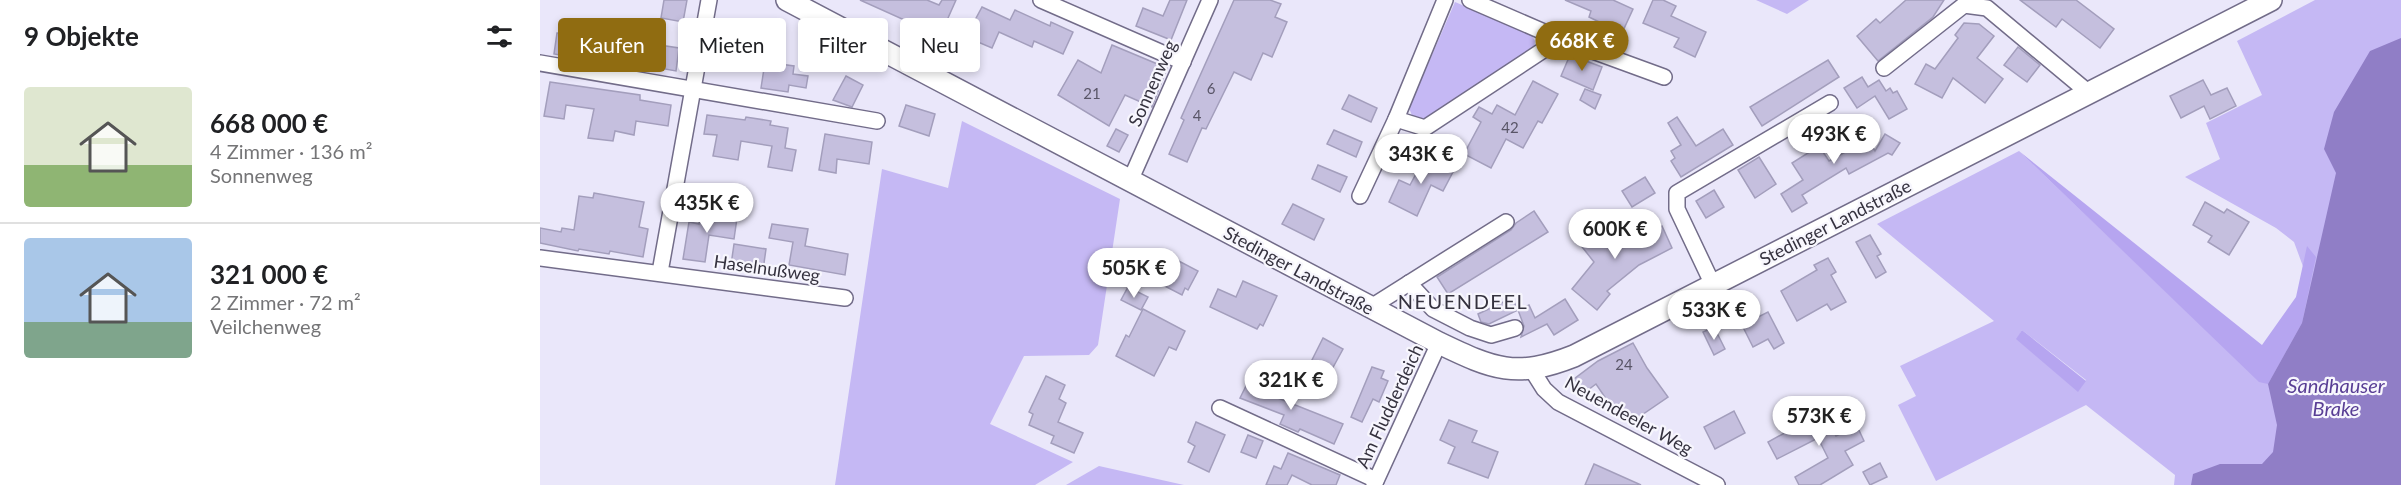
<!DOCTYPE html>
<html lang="de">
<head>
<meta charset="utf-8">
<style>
  :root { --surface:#fff; --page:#f6f6f6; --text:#202124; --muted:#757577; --line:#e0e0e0; --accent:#906c11 }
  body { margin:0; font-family:Lato,sans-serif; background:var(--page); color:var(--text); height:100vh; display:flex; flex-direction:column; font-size:22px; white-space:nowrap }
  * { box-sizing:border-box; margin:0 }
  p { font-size:20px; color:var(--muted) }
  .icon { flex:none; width:33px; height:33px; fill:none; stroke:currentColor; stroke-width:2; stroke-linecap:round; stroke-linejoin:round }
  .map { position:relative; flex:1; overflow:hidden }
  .drawer { display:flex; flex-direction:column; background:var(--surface); width:540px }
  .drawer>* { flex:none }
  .hud { position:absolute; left:18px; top:18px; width:570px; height:54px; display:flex; gap:12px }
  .price { position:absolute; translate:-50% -51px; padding:0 14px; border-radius:21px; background:#fff; color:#222; font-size:20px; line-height:39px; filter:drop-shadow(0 2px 3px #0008) }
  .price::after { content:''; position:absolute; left:50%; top:36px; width:18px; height:14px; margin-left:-9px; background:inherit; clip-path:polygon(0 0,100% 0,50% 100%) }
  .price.current { background:var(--accent); color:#fff }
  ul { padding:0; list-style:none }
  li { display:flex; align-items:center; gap:18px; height:150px; padding:0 24px }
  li+li { border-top:2px solid var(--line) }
  li span { display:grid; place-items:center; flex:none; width:168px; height:120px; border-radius:6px; color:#555 }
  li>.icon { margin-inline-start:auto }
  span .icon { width:72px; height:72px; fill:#fffc; stroke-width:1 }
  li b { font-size:26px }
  h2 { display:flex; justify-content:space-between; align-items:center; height:72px; padding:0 24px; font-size:26px }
  .tag { padding:0 21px; border-radius:6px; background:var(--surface); box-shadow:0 3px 9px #0003; font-size:21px; line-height:54px }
  .tag.current { background:var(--accent); color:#fff }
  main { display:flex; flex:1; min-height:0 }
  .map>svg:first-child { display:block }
  .green { fill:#c5b8f4; fill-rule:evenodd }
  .forest { fill:#b6a5f0 }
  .water { fill:#907ec6 }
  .building { fill:#c5bfde; stroke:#a39ebc; stroke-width:1.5 }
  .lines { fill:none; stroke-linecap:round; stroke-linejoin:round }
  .street-casing { stroke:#726c89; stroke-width:18 }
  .secondary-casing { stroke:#726c89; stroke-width:24 }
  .street { stroke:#fff; stroke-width:15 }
  .secondary { stroke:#fff; stroke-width:21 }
  .labels { text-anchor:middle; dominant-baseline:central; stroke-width:4.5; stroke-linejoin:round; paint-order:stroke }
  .number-label { font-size:15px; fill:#595567 }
  .street-label { font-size:18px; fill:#35323f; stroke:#f7f6fd }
  .neighbourhood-label { font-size:20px; letter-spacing:1.5px; fill:#35323f; stroke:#f7f6fd }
  .water-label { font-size:20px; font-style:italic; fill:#593e95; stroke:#f7f6fd }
</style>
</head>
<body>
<main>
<section class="drawer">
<h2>9 Objekte<svg class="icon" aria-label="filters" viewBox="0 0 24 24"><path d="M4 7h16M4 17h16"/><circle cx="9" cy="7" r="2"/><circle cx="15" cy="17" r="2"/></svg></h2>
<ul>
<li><span style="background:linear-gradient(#dfe7d0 65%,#8fb573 0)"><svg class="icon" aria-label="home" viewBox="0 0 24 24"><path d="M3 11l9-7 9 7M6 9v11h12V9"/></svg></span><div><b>668 000 €</b><p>4 Zimmer · 136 m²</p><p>Sonnenweg</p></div></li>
<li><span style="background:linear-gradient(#a9c7e8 70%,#7fa58c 0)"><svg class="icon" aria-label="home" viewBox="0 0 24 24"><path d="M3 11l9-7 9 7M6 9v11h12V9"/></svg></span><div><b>321 000 €</b><p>2 Zimmer · 72 m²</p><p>Veilchenweg</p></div></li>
</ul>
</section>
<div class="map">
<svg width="1861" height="485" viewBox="0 0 1861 485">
  <rect width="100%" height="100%" fill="#eae7fa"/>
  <g class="green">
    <path d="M1216,0H1269L1247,14Z"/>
    <path d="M1775,0H1861V485H1634L1635,475L1546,405L1396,481L1358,405L1376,396L1360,366L1454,321L1337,224L1479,151L1714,376L1768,280L1754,242L1736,228L1645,177L1680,159L1666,123L1722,95L1697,41ZM1482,330L1546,380L1538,391L1477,339Z"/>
    <path d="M915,2L991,34L995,41L994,50L884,121L873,118L869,108Z"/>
    <path d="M422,121L580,199L558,345L549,355L484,356L450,424L533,462L495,485H295L342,169L408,188Z"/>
    <path d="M559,466L644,485H526Z"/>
  </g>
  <g class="forest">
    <path d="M1479,151L1722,345L1756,297L1767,246L1776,257L1762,323L1728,384L1719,382Z"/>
    <path d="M1482,330L1546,381L1538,392L1476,339Z"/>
  </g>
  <path class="water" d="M1861,38V485H1651L1653,474L1680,464H1722L1733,452L1737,425L1728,384L1762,323L1796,173L1784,149L1794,112L1830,51Z"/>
  <g class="building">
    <path d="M124,0H147L143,22L121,18Z"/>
    <path d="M320,0H387L399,5L402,0H416L400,36Z"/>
    <path d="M630,0H647L631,40L596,26L603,8L623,16Z"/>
    <path d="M694,0H730L741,4L735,17L747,22L732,57L723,53L711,80L694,72L666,129L662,128L647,162L629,154L644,120L641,118Z"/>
    <path d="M1025,0H1073L1093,9L1082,33L1049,17L1051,11Z"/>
    <path d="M1113,0H1123L1136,6L1131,16L1166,32L1155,57L1134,47L1139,38L1103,23Z"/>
    <path d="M1366,0H1404L1393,17L1338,61L1317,36L1336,19L1340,23Z"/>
    <path d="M1480,0H1536L1574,29L1560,48L1522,19L1516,27Z"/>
    <path d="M442,7L470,20L475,10L510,26L511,22L533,32L523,54L494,41L492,47L459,32L452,48L426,37Z"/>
    <path d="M62,22L79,25L73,62L57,59Z"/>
    <path d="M1424,23L1439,24L1454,36L1437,58L1463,79L1445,103L1413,78L1402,98L1375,84L1386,64L1395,69L1418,38L1415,35Z"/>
    <path d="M184,28L217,34L213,60L180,55Z"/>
    <path d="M17,33L35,35L31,57L14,54Z"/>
    <path d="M106,43L139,48L136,71L102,65Z"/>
    <path d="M572,45L627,68L612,107L585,95L569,126L518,95L538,60L561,73Z"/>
    <path d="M1478,47L1500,65L1487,82L1464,65Z"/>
    <path d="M1030,55L1062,67L1053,90L1021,76Z"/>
    <path d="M1288,60L1299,77L1222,126L1210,107Z"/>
    <path d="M225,62L254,66L253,74L268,76L266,88L249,85L248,92L221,88Z"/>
    <path d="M306,76L323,85L312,107L293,100Z"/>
    <path d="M1322,77L1328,87L1339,80L1346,91L1350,88L1353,93L1357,91L1367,109L1349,119L1335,96L1317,108L1304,88Z"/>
    <path d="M1663,80L1671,95L1687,88L1696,106L1670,119L1664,106L1641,118L1630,96Z"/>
    <path d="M993,81L1018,94L1002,123L998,121L983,148L966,139L951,168L924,154L941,122L933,117L939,107L952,114L957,105L975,115Z"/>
    <path d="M10,82L100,95V100L131,105L128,126L96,121L94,135L75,131L73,141L48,138L54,109L26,105L24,119L4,116Z"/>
    <path d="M1045,89L1061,95L1055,109L1040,100Z"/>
    <path d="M809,95L837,108L831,122L802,109Z"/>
    <path d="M366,105L395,114L389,136L359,126Z"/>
    <path d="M167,115L205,120L206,117L231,121L230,125L248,128L245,148L256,150L252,171L228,167L232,146L201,141L198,160L173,156L177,135L164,134Z"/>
    <path d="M1137,117L1156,146L1183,129L1193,145L1141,177L1131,161L1135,158L1131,151L1141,145L1128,123Z"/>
    <path d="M576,129L588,135L579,152L567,146Z"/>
    <path d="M794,130L822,142L816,157L787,144Z"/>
    <path d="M1324,131L1335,151L1345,134L1360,143L1352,155L1348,153L1309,174L1306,168L1262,195L1267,203L1252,212L1241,194L1263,180L1252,163L1279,146L1289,161L1311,149L1307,140Z"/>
    <path d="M285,134L332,142L329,164L297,159L296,173L279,170Z"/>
    <path d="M886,155L914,170L903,191L891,185L877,216L849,202L859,180L870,185Z"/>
    <path d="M1219,157L1236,184L1215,198L1198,170Z"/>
    <path d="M778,165L807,177L800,192L772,179Z"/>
    <path d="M1105,177L1115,193L1092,207L1082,191Z"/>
    <path d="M1174,190L1184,207L1166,218L1156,201Z"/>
    <path d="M54,193L104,202L99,227L108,229L103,257L70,251L69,254L39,249L38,251L0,243V228L21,232L22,228L34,230L39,196L53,198Z"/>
    <path d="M1665,202L1684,213L1687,209L1709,222L1689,255L1668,242L1672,236L1653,225Z"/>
    <path d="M753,204L784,219L774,240L742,224Z"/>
    <path d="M161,209L172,211V214L197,218L194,239L169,235L165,262L143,259L149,222L159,224Z"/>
    <path d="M994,211L1008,232L908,294L897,277L971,230L976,223Z"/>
    <path d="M1065,222L1083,244L1122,226L1132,248L1099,265L1067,291L1070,294L1057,310L1032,289L1054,262L1039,243Z"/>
    <path d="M232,224L268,229L265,246L308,254L305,275L249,265L253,242L229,238Z"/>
    <path d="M1330,235L1341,254L1337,256L1346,272L1336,278L1316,242Z"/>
    <path d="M194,244L226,249L223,270L191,265Z"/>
    <path d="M620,257L635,265L637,260L658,271L648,290L645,288L642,295L609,278Z"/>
    <path d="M1288,258L1296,272L1291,275L1306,302L1291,310L1287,304L1257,321L1241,291L1277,270L1274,265Z"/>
    <path d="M703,281L737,296L723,326L720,324L717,329L670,307L678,289L696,297Z"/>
    <path d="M588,287L608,297L601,310L581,300Z"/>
    <path d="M972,298L978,310L949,324L941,322L938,314Z"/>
    <path d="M1025,299L1038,320L1014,335L1007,324L981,337L984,326L978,310L989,305L995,318Z"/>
    <path d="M603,309L645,331L636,350L629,347L614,376L576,356L586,335L589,337Z"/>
    <path d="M1228,312L1244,343L1234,349L1228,339L1213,347L1202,325Z"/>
    <path d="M1174,327L1185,349L1174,355L1163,332Z"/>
    <path d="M783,338L803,349L791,371L782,366L779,373L768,368Z"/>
    <path d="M1093,343L1107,368L1128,397L1093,421L1086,411L1083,413L1080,408L1071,406L1056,384L1040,396L1030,382L1058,361Z"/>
    <path d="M832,367L844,371L841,378L848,381L839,402L833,399L822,422L811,417Z"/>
    <path d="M719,372L737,380L730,395L803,424L794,444L760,429L758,432L740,424L744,415L700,398L707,384L713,386Z"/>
    <path d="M506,376L525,385L519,399L526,403L518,422L543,433L534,453L511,443L514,436L489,425L493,414L489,412Z"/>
    <path d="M1282,408L1296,436L1317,426L1324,441L1305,451L1313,465L1280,485H1259L1255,477L1288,458L1278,438L1237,459L1228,442L1261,424L1259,420Z"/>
    <path d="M1194,411L1205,433L1175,449L1164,427Z"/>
    <path d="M909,420L937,431L932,442L958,452L948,478L908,463L915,447L900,440Z"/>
    <path d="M656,422L685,435L669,472L648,462L655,446L648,442Z"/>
    <path d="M708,435L723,441L716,458L701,452Z"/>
    <path d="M748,453L800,475L796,485H772L752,475L747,485H726L734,466L741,469Z"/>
    <path d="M1340,463L1347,477L1330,485L1323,472Z"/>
    <path d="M1054,464L1101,485H1045Z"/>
  </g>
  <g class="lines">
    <g class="street-casing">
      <g id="street">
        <path d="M501,0L643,62"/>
        <path d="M930,0L1020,39L1124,77"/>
        <path d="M0,63L337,121"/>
        <path d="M1344,68L1424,5L1447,8L1549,93"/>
        <path d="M856,119L885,128L1020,39"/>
        <path d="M590,181L670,0"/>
        <path d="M820,196L856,119L905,0"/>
        <path d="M0,258L305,298"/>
        <path d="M120,272L169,0"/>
        <path d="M869,283L893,309L930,328L951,335L975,328"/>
        <path d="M1173,285L1137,209V193L1290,103"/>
        <path d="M831,307L966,222"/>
        <path d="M992,370L1004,389L1018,402L1177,485"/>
        <path d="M680,408L836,480"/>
        <path d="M834,485L899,343"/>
      </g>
    </g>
    <g class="secondary-casing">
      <path id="secondary" d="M247,0L899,343C953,369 976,379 1034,356L1731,0"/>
    </g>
    <use href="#street" class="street"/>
    <use href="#secondary" class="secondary"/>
  </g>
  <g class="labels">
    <g class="number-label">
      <text x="671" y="88">6</text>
      <text x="552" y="93">21</text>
      <text x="657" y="115">4</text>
      <text x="970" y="127">42</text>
      <text x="1084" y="364">24</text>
    </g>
    <g class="street-label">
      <text transform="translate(612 83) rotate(-66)">Sonnenweg</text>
      <text transform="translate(1295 222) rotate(-27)">Stedinger Landstraße</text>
      <text transform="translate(227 268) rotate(8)">Haselnußweg</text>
      <text transform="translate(759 270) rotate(28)">Stedinger Landstraße</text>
      <text transform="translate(849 406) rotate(-65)">Am Fludderdeich</text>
      <text transform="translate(1089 415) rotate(29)">Neuendeeler Weg</text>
    </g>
    <g class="neighbourhood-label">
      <text x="923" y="301">NEUENDEEL</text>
    </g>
    <g class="water-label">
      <text x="1796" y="385">Sandhauser<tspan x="1796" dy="23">Brake</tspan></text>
    </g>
  </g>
</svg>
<b class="price current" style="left:1042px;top:72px">668K €</b>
<b class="price" style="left:1294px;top:165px">493K €</b>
<b class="price" style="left:881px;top:185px">343K €</b>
<b class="price" style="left:167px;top:234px">435K €</b>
<b class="price" style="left:1075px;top:260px">600K €</b>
<b class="price" style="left:594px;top:299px">505K €</b>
<b class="price" style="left:1174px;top:341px">533K €</b>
<b class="price" style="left:751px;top:411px">321K €</b>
<b class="price" style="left:1279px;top:447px">573K €</b>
<div class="hud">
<a class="tag current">Kaufen</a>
<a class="tag">Mieten</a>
<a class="tag">Filter</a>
<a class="tag">Neu</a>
</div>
</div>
</main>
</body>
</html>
